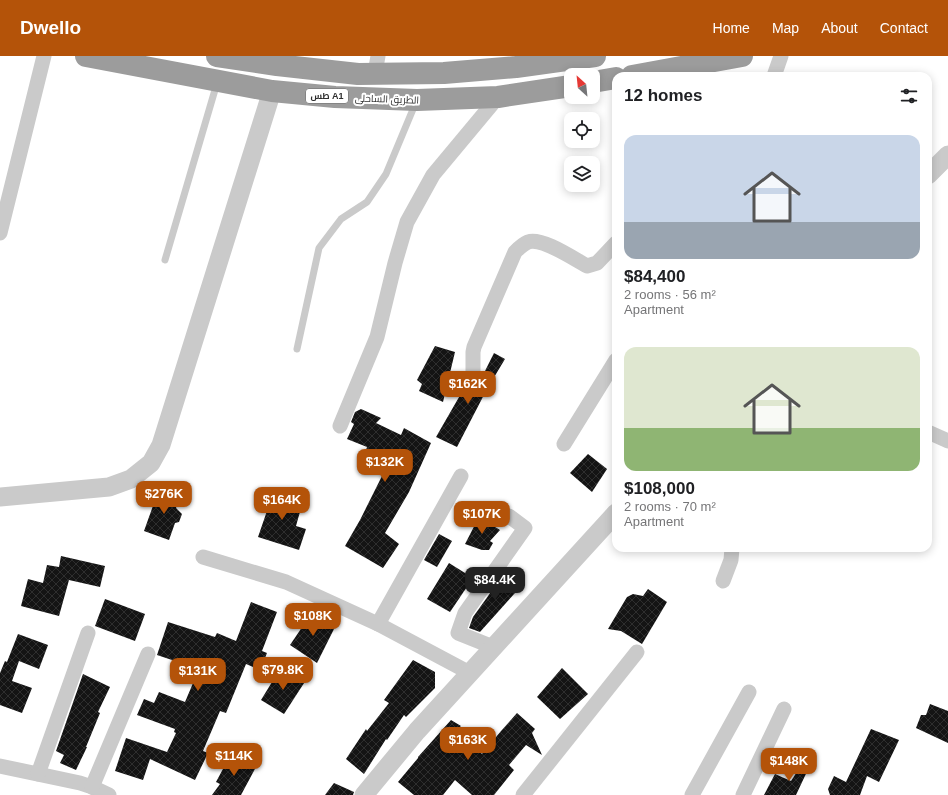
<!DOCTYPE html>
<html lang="en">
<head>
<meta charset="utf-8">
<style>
  :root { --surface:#fff; --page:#f2f2f2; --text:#202124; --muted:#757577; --accent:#b45309 }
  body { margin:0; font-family:Arial,Cairo,sans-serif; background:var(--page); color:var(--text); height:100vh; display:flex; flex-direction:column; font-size:15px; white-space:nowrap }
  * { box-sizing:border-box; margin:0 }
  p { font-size:13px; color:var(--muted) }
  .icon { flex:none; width:22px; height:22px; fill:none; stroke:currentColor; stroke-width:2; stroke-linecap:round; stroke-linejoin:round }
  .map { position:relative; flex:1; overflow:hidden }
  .panel { position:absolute; left:612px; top:16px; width:320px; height:480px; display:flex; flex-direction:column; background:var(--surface); border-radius:12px; box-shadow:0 2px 10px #0003 }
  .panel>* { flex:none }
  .needle { width:26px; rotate:333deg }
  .controls { position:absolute; left:564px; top:12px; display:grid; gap:8px }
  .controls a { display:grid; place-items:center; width:36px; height:36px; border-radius:8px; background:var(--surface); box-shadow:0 2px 10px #0003; font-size:20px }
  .price { position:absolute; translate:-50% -34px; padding:0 9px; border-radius:8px; background:var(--accent); color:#fff; font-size:13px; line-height:26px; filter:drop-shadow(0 1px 2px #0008) }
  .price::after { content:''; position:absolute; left:50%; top:24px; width:12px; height:9px; margin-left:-6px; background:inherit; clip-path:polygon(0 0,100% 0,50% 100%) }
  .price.active { background:#222; color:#fff }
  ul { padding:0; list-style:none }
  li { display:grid; align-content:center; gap:8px; height:212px; padding:0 12px }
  li span { display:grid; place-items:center; height:124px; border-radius:12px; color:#555 }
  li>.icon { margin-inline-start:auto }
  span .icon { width:72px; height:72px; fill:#fffc; stroke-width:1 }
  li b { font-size:17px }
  h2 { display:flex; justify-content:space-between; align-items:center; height:48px; padding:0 12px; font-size:17px }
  header { display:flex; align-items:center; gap:24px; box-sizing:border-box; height:56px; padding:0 20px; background:var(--accent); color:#fff }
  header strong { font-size:19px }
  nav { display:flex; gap:22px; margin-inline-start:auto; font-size:14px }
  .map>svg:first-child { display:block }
  .building { fill:url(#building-cross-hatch) }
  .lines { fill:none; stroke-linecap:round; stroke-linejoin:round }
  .service { stroke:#cacaca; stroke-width:7 }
  .minor { stroke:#cacaca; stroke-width:15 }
  .tertiary { stroke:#cacaca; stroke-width:19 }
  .trunk { stroke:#9c9c9c; stroke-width:22 }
  .labels { text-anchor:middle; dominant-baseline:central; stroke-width:4; stroke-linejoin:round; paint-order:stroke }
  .shield { fill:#fff; stroke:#6c6c6c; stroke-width:1 }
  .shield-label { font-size:9px; font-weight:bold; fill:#2d2d2d }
  .street-label { font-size:10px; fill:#2d2d2d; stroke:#fff }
</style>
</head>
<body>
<header>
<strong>Dwello</strong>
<nav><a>Home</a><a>Map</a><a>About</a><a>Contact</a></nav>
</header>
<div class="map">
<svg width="948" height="739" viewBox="0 0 948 739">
  <defs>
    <pattern id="building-cross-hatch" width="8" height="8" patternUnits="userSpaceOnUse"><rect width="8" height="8" fill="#141414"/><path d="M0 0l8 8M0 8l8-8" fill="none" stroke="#2e2e2e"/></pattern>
  </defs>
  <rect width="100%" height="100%" fill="#fff"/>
  <g class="building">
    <path d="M435,290L455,296L443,346L419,335L422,328L417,324Z"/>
    <path d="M494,297L505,303L487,333L457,391L436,381L466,329L474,332L481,323Z"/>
    <path d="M361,353L381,362L376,367L401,379L404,372L431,387L409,436L385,477L399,488L383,512L345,490L360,464L388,408L364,400L367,391L347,383L354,368L351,366L355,356Z"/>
    <path d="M588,398L607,413L592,436L570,417Z"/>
    <path d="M159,433L180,440L176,452L182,458L179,466L175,467L169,484L144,475Z"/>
    <path d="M266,436L303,445L296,470L306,473L299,494L258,481L268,452L262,451Z"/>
    <path d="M479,461L500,474L490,485L493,487L489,494H482L465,488Z"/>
    <path d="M439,478L452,485L437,511L424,504Z"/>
    <path d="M61,500L105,510L100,531L69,524L59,560L21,550L28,523L43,527L47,509L59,511Z"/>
    <path d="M449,507L473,522L450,556L427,543Z"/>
    <path d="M506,515L523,528L480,576L469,572L473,561Z"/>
    <path d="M648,533L667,546L642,588L621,575L608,573L627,541L633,538L643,540Z"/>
    <path d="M105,543L145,558L135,585L95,570Z"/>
    <path d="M251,546L277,556L262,595L267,597L260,614L246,608L226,657L220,655L203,695L208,697L195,724L150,703L143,724L115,715L126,682L167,696L176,677L174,676L175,673L137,659L144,643L154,647L159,636L185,646L199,613L157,599L168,566L215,581L217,577L236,585Z"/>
    <path d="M311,558L336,569L317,607L290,589Z"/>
    <path d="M18,578L48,589L39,613L19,605L12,625L32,632L22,657L0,649V617L5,605L7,606Z"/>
    <path d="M413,604L435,616V632L406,661L404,659L387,684L386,683L364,718L346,703L366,673L367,675L389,647L384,644Z"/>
    <path d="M562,612L588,638L560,663L537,641Z"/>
    <path d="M280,613L306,624L284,658L261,644Z"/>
    <path d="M83,618L110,631L98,656L100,657L86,691H87L76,714L60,707L64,699L56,695Z"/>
    <path d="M930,648L948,655V687L916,672L921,659H926Z"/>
    <path d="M517,657L535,673L532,677L542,699L526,689L509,709L514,714L494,739H472L455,724L443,739H414L398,726L418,702V701L451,664L461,670L455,675L482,698L501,675Z"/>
    <path d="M871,673L899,684L879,726L867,720L860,739H830L828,733L834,720L846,726Z"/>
    <path d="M231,698L256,711L241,739H212L220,728L216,726Z"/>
    <path d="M806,702L812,705L796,739H764L775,718L791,725Z"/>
    <path d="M334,727L354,736L353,739H325Z"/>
  </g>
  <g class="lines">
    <g class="service">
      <path d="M165,204L217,27"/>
      <path d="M297,293L319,192L341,163L367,146L386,118L416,46"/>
    </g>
    <g class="minor">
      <path d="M375,17L378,0"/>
      <path d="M774,20L781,0"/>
      <path d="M0,177L44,0"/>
      <path d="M473,318V296L474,291L515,196C519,192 523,188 528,186C542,181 574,203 587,210L597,207L616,187"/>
      <path d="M340,370L377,281L395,207L407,166L433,119L498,41"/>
      <path d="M928,376L948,385"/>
      <path d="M564,388L616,304"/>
      <path d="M203,501L286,526L378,568L470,617"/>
      <path d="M723,525L731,504L732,492"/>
      <path d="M378,568L461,420"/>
      <path d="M493,591L458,577L465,557L525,472L509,460"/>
      <path d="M0,710L80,727L92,731L109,739"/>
      <path d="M38,718L88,577"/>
      <path d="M92,731L148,598"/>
      <path d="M523,739L637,596"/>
      <path d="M692,739L749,636"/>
      <path d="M743,739L784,653"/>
    </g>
    <g class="tertiary">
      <path d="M928,119L948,99"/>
      <path d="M0,441L109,431L131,423L151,407L161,389L272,35"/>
      <path d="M364,739L417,675L616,457"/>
    </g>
    <g class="trunk">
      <path d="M86,0L272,35L335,41L417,44L498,41L571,30"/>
      <path d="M217,0L277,9L358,18L444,17L516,11L595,0"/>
      <path d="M632,20L742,0"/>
      <path d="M593,26L616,22"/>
    </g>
  </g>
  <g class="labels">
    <rect class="shield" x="306" y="33" width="42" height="14" rx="3"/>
    <g class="shield-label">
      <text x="327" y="40">طس A1</text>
    </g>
    <g class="street-label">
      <text transform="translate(387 43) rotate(2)">الطريق الساحلى</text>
    </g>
  </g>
</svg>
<div class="controls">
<a><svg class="needle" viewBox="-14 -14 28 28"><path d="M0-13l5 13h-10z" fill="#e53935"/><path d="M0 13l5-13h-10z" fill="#757577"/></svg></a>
<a><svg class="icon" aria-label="locate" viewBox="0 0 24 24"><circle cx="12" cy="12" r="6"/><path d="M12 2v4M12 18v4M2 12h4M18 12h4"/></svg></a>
<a><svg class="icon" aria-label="layers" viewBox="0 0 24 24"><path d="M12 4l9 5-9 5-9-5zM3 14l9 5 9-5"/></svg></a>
</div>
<b class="price" style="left:468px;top:349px">$162K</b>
<b class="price" style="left:385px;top:427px">$132K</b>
<b class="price" style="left:164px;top:459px">$276K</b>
<b class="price" style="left:282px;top:465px">$164K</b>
<b class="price" style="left:482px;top:479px">$107K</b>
<b class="price active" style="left:495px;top:545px">$84.4K</b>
<b class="price" style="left:313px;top:581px">$108K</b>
<b class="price" style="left:283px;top:635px">$79.8K</b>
<b class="price" style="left:198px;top:636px">$131K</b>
<b class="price" style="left:468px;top:705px">$163K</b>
<b class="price" style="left:234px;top:721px">$114K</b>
<b class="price" style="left:789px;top:726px">$148K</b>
<section class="panel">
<h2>12 homes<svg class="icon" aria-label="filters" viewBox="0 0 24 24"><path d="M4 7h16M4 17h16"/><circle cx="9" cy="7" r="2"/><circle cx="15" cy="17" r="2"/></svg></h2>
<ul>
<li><span style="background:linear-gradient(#c9d6e8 70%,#9aa5b1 0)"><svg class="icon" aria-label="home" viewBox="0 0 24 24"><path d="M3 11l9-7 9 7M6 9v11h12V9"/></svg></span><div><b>$84,400</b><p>2 rooms · 56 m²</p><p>Apartment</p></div></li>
<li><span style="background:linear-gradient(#dfe7d0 65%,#8fb573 0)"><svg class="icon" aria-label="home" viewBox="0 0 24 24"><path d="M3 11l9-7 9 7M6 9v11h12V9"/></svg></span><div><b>$108,000</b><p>2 rooms · 70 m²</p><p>Apartment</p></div></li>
</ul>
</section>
</div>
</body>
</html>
